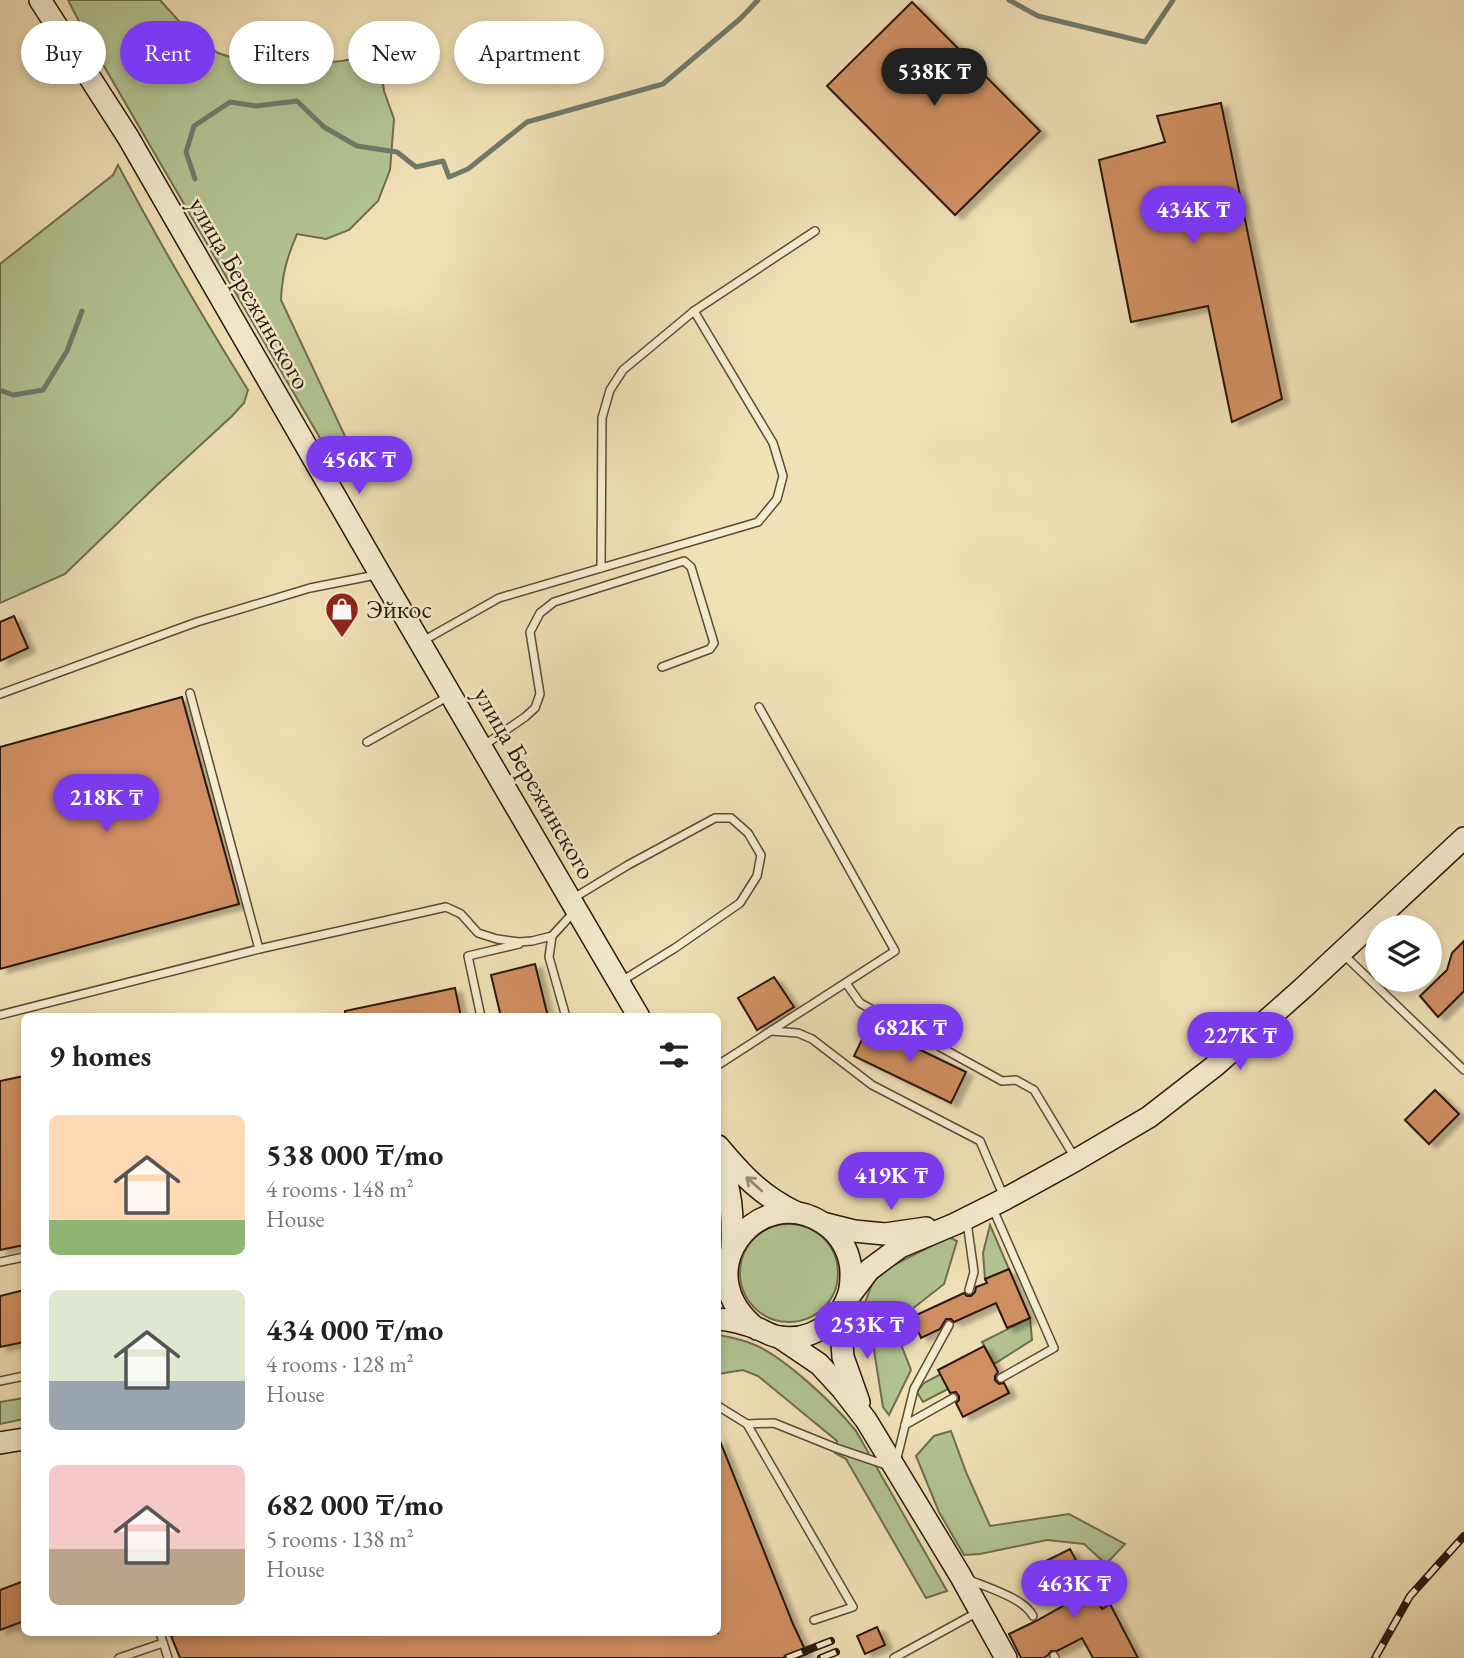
<!DOCTYPE html>
<html lang="en">
<head>
<meta charset="utf-8">
<style>
  :root { --surface:#fff; --page:#f6f6f6; --text:#222; --muted:#767676; --accent:#7c3aed }
  body { margin:0; font-family:"EB Garamond",serif; background:var(--page); color:var(--text); height:100vh; display:flex; flex-direction:column; font-size:26px; white-space:nowrap }
  * { box-sizing:border-box; margin:0 }
  p { font-size:23px; color:var(--muted) }
  .icon { flex:none; width:38px; height:38px; fill:none; stroke:currentColor; stroke-width:2; stroke-linecap:round; stroke-linejoin:round }
  .map { position:relative; flex:1; overflow:hidden }
  .sheet { position:absolute; left:21px; top:1013px; width:700px; height:623px; display:flex; flex-direction:column; background:var(--surface); border-radius:10px; box-shadow:0 4px 10px #0003 }
  .sheet>* { flex:none }
  .top-card { position:absolute; left:21px; top:21px; width:700px; height:63px; display:flex; gap:14px }
  .buttons { position:absolute; left:1365px; top:915px; display:grid; gap:14px }
  .buttons a { display:grid; place-items:center; width:77px; height:77px; border-radius:50%; background:var(--surface); box-shadow:0 4px 10px #0003; font-size:35px }
  .price { position:absolute; translate:-50% -60px; padding:0 16px; border-radius:24px; background:var(--accent); color:#fff; font-size:23px; line-height:46px; filter:drop-shadow(0 2px 4px #0008) }
  .price::after { content:''; position:absolute; left:50%; top:42px; width:21px; height:16px; margin-left:-10px; background:inherit; clip-path:polygon(0 0,100% 0,50% 100%) }
  .price.current { background:#222; color:#fff }
  ul { padding:0; list-style:none }
  li { display:flex; align-items:center; gap:21px; height:175px; padding:0 28px }
  li span { display:grid; place-items:center; flex:none; width:196px; height:140px; border-radius:10px; color:#555 }
  li>.icon { margin-inline-start:auto }
  span .icon { width:84px; height:84px; fill:#fffc; stroke-width:1 }
  li b { font-size:30px }
  h2 { display:flex; justify-content:space-between; align-items:center; height:84px; padding:0 28px; font-size:30px }
  .tag { padding:0 24px; border-radius:32px; background:var(--surface); box-shadow:0 4px 10px #0003; font-size:24px; line-height:63px }
  .tag.current { background:var(--accent); color:#fff }
  .map>svg:first-child { display:block }
  .green { fill:#b3c493; stroke:#6e6e50; stroke-width:2 }
  .lines { fill:none; stroke-linecap:round; stroke-linejoin:round }
  .stream { stroke:#6e7b6c; stroke-width:5 }
  .building { fill:#d08f62; stroke:#2a170d; stroke-width:2; filter:url(#shadow) }
  .service-casing { stroke:#5c4a37; stroke-width:10 }
  .secondary-casing { stroke:#2a170d; stroke-width:24 }
  .service { stroke:#f6ecd0; stroke-width:7 }
  .secondary { stroke:#f6ecd0; stroke-width:21 }
  .rail-casing { stroke:#2a170d; stroke-width:8 }
  .rail { stroke:#f6ecd0; stroke-width:5; stroke-dasharray:16; stroke-linecap:butt }
  .oneway { stroke:#9a8c78 }
  .labels { text-anchor:middle; dominant-baseline:central; stroke-width:5; stroke-linejoin:round; paint-order:stroke }
  .street-label { font-size:26px; fill:#2a170d; stroke:#f6ecd0 }
  .poi-label { font-size:26px; fill:#2a170d; stroke:#f6ecd0; text-anchor:start }
</style>
</head>
<body>
<div class="map">
<svg width="1464" height="1658" viewBox="0 0 1464 1658">
  <defs>
    <filter id="shadow"><feDropShadow dx="7" dy="4" stdDeviation="2" flood-color="#0004"/></filter>
  </defs>
  <rect width="100%" height="100%" fill="#f1e1b6"/>
  <filter id="stains"><feTurbulence type="fractalNoise" baseFrequency=".00286" numOctaves="4"/><feColorMatrix values="0 0 0 0 .2 0 0 0 0 .09 0 0 0 0 .02 0 0 0 .5 -.17"/></filter>
  <radialGradient id="worn" r=".72"><stop offset=".6" stop-color="#630" stop-opacity="0"/><stop offset="1" stop-color="#630" stop-opacity=".3"/></radialGradient>
  <g class="green">
    <path d="M68,0H160L187,30L218,53L264,68L342,61L379,53L384,91L394,119L390,170L378,201L349,230L326,239L297,234C287,257 282,275 281,300L344,434L354,466L342,476L87,37Z"/>
    <path d="M118,165C159,242 202,316 248,390L244,403L232,416L157,485L65,574L0,603V264L113,175Z"/>
    <circle cx="789" cy="1273" r="49"/>
    <path d="M990,1225L1009,1269L985,1279L983,1253Z"/>
    <path d="M949,1237L957,1241L944,1284L893,1324L911,1370L889,1415L883,1407L866,1300L876,1274Z"/>
    <path d="M1030,1318L1032,1340L994,1364L982,1342Z"/>
    <path d="M718,1335C728,1337 740,1339 750,1343C782,1354 835,1405 856,1431L947,1591L926,1598L846,1459L835,1453L837,1441L758,1376L743,1370L718,1374Z"/>
    <path d="M941,1374L948,1389L923,1402L917,1392L924,1383Z"/>
    <path d="M24,1398V1419L0,1424V1402Z"/>
    <path d="M951,1431L966,1472L990,1526L1069,1514L1125,1544L1106,1564L1084,1544L1047,1540L980,1554L964,1555L939,1512L916,1456L934,1436Z"/>
  </g>
  <g class="lines">
    <g class="stream">
      <path d="M1009,0L1038,16L1145,42L1173,0"/>
      <path d="M195,179L186,152L194,126L230,102L256,106L297,101L324,127L357,146L397,152L416,167L443,161L449,177L468,169L527,122L663,84L741,18L758,0"/>
      <path d="M0,390L13,395L43,390L67,351L82,311"/>
    </g>
  </g>
  <g class="building">
    <path d="M912,2L1040,131L955,215L827,86Z"/>
    <path d="M1221,103L1282,399L1232,422L1208,306L1131,322L1099,160L1165,142L1157,116Z"/>
    <path d="M14,616L28,648L0,661V622Z"/>
    <path d="M182,697L239,904L0,969V747Z"/>
    <path d="M1464,941V991L1438,1017L1420,996L1447,970L1452,953Z"/>
    <path d="M535,964L548,1017H501L491,975Z"/>
    <path d="M774,977L794,1007L757,1030L738,998Z"/>
    <path d="M455,988L461,1017H345V1011Z"/>
    <path d="M869,1025L966,1072L951,1103L854,1056Z"/>
    <path d="M24,1076V1245L0,1250V1081Z"/>
    <path d="M1435,1090L1459,1114L1429,1144L1405,1120Z"/>
    <path d="M1009,1269L1030,1318L1007,1328L996,1303L954,1322L951,1319H946L940,1329L921,1338L912,1317L964,1293L967,1296H971L975,1292L976,1287L987,1283L985,1279Z"/>
    <path d="M24,1290V1342L0,1347V1296Z"/>
    <path d="M984,1346L998,1372L995,1376V1380L999,1384L1004,1383L1009,1393L963,1417L956,1403L959,1400V1396L956,1392L950,1393L938,1370Z"/>
    <path d="M718,1436L793,1624L807,1654L797,1658H180L171,1636L178,1633H718Z"/>
    <path d="M1070,1549L1102,1609L1110,1604L1138,1658H1093L1082,1638L1057,1651H1051L1048,1655L1043,1658H1021L1009,1634L1036,1621L1068,1603L1046,1561Z"/>
    <path d="M24,1581V1621L0,1630V1590Z"/>
    <path d="M877,1627L885,1645L865,1654L857,1636Z"/>
  </g>
  <g class="lines">
    <g class="service-casing">
      <g id="service">
        <path d="M601,568L602,418L610,390L623,370L694,311"/>
        <path d="M421,642L499,598L758,522L777,499L783,476L773,443L694,311L815,231"/>
        <path d="M190,693L259,949"/>
        <path d="M0,694L197,622L310,588L376,575"/>
        <path d="M367,742L449,696"/>
        <path d="M483,746L525,717L535,708L540,694L530,632L540,613L554,602L684,561L691,567L714,643L710,649L662,667"/>
        <path d="M572,899L628,865L715,818H731L748,833L761,855L757,876L740,903L675,948L620,982"/>
        <path d="M1344,955L1464,1070"/>
        <path d="M846,983L860,1003L1002,1081L1016,1080L1034,1090L1075,1158"/>
        <path d="M0,1015L259,949L446,907L461,914L478,933L497,939L519,942L532,941L552,936"/>
        <path d="M481,1017L468,956L519,944"/>
        <path d="M566,1017L549,957L552,936L574,912"/>
        <path d="M771,1031L798,1033L812,1039L872,1085L980,1141L1004,1197"/>
        <path d="M718,1065L895,951L759,707"/>
        <path d="M993,1209L1054,1348L1001,1378"/>
        <path d="M967,1222L974,1272L969,1290"/>
        <path d="M0,1262L24,1257"/>
        <path d="M0,1381L24,1376"/>
        <path d="M718,1406L747,1424L774,1423L836,1448L886,1465"/>
        <path d="M747,1424L853,1607L814,1620"/>
        <path d="M905,1425L953,1398"/>
        <path d="M896,1462L914,1389L949,1325"/>
        <path d="M970,1580C988,1588 1024,1598 1033,1616"/>
        <path d="M160,1633L168,1658"/>
        <path d="M1054,1656L1055,1658"/>
        <path d="M119,1658L163,1643"/>
        <path d="M894,1658L976,1613"/>
      </g>
    </g>
    <g class="secondary-casing">
      <g id="secondary">
        <path d="M40,0L128,137L380,574L639,1017"/>
        <path d="M718,1146C742,1175 761,1195 795,1212"/>
        <path d="M718,1158C732,1188 733,1216 732,1248"/>
        <path d="M826,1224L854,1231L885,1234L926,1228"/>
        <path d="M848,1298L869,1270L900,1247L955,1224L1005,1199L1076,1160L1149,1117L1216,1065L1303,988L1464,838"/>
        <path d="M845,1304L841,1330L843,1357L859,1402"/>
        <path d="M718,1319C731,1320 746,1324 759,1329C765,1332 772,1336 779,1337C816,1343 851,1314 851,1277C852,1255 841,1234 823,1223C759,1181 684,1272 757,1329"/>
        <path d="M779,1337L819,1364L842,1389L866,1420L960,1575L1006,1658"/>
        <path d="M0,1443L24,1439"/>
      </g>
    </g>
    <use href="#service" class="service"/>
    <use href="#secondary" class="secondary"/>
    <g class="rail-casing">
      <g id="rail">
        <path d="M787,1658L831,1641"/>
        <path d="M821,1658L836,1652"/>
        <path d="M1375,1658L1410,1596L1464,1536"/>
      </g>
    </g>
    <use href="#rail" class="rail"/>
  </g>
  <defs><path id="oneway-shaft" d="M-6 0H5M1.5-3L5.5 0L1.5 3" fill="none" stroke-width="1.6" stroke-linecap="round" stroke-linejoin="round" transform="scale(1.75)"/></defs>
  <use class="oneway" href="#oneway-shaft" transform="translate(754 1184) rotate(-138)"/>
  <defs>
    <g id="shop-pin" transform="scale(1.75)"><path d="M0 17L-7.5 6A9.5 9.5 0 1 1 7.5 6Z" fill="#8f2418" stroke="#f6ecd0"/><path d="M-5-2.5h2.3a2.7 3.5 0 0 1 5.4 0H5L5.5 6h-11ZM-1.5-2.5h3a1.5 2.3 0 0 0-3 0Z" fill="#fff"/></g>
  </defs>
  <g fill-rule="evenodd">
    <use href="#shop-pin" x="342" y="609"/>
  </g>
  <g class="labels">
    <g class="street-label">
      <text transform="translate(250 293) rotate(60)">улица Бережинского</text>
      <text transform="translate(535 783) rotate(60)">улица Бережинского</text>
    </g>
    <g class="poi-label">
      <text x="366" y="609">Эйкос</text>
    </g>
  </g>
  <rect width="100%" height="100%" filter="url(#stains)"/>
  <rect width="100%" height="100%" fill="url(#worn)"/>
</svg>
<div class="buttons">
<a><svg class="icon" aria-label="layers" viewBox="0 0 24 24"><path d="M12 4l9 5-9 5-9-5zM3 14l9 5 9-5"/></svg></a>
</div>
<b class="price current" style="left:934px;top:108px">538K ₸</b>
<b class="price" style="left:1193px;top:246px">434K ₸</b>
<b class="price" style="left:359px;top:496px">456K ₸</b>
<b class="price" style="left:106px;top:834px">218K ₸</b>
<b class="price" style="left:910px;top:1064px">682K ₸</b>
<b class="price" style="left:1240px;top:1072px">227K ₸</b>
<b class="price" style="left:891px;top:1212px">419K ₸</b>
<b class="price" style="left:867px;top:1361px">253K ₸</b>
<b class="price" style="left:1074px;top:1620px">463K ₸</b>
<div class="top-card">
<a class="tag">Buy</a>
<a class="tag current">Rent</a>
<a class="tag">Filters</a>
<a class="tag">New</a>
<a class="tag">Apartment</a>
</div>
<section class="sheet">
<h2>9 homes<svg class="icon" aria-label="filters" viewBox="0 0 24 24"><path d="M4 7h16M4 17h16"/><circle cx="9" cy="7" r="2"/><circle cx="15" cy="17" r="2"/></svg></h2>
<ul>
<li><span style="background:linear-gradient(#ffd9b3 75%,#8fb573 0)"><svg class="icon" aria-label="home" viewBox="0 0 24 24"><path d="M3 11l9-7 9 7M6 9v11h12V9"/></svg></span><div><b>538 000 ₸/mo</b><p>4 rooms · 148 m²</p><p>House</p></div></li>
<li><span style="background:linear-gradient(#dfe7d0 65%,#9aa5b1 0)"><svg class="icon" aria-label="home" viewBox="0 0 24 24"><path d="M3 11l9-7 9 7M6 9v11h12V9"/></svg></span><div><b>434 000 ₸/mo</b><p>4 rooms · 128 m²</p><p>House</p></div></li>
<li><span style="background:linear-gradient(#f6c9c9 60%,#b9a48a 0)"><svg class="icon" aria-label="home" viewBox="0 0 24 24"><path d="M3 11l9-7 9 7M6 9v11h12V9"/></svg></span><div><b>682 000 ₸/mo</b><p>5 rooms · 138 m²</p><p>House</p></div></li>
</ul>
</section>
</div>
</body>
</html>
